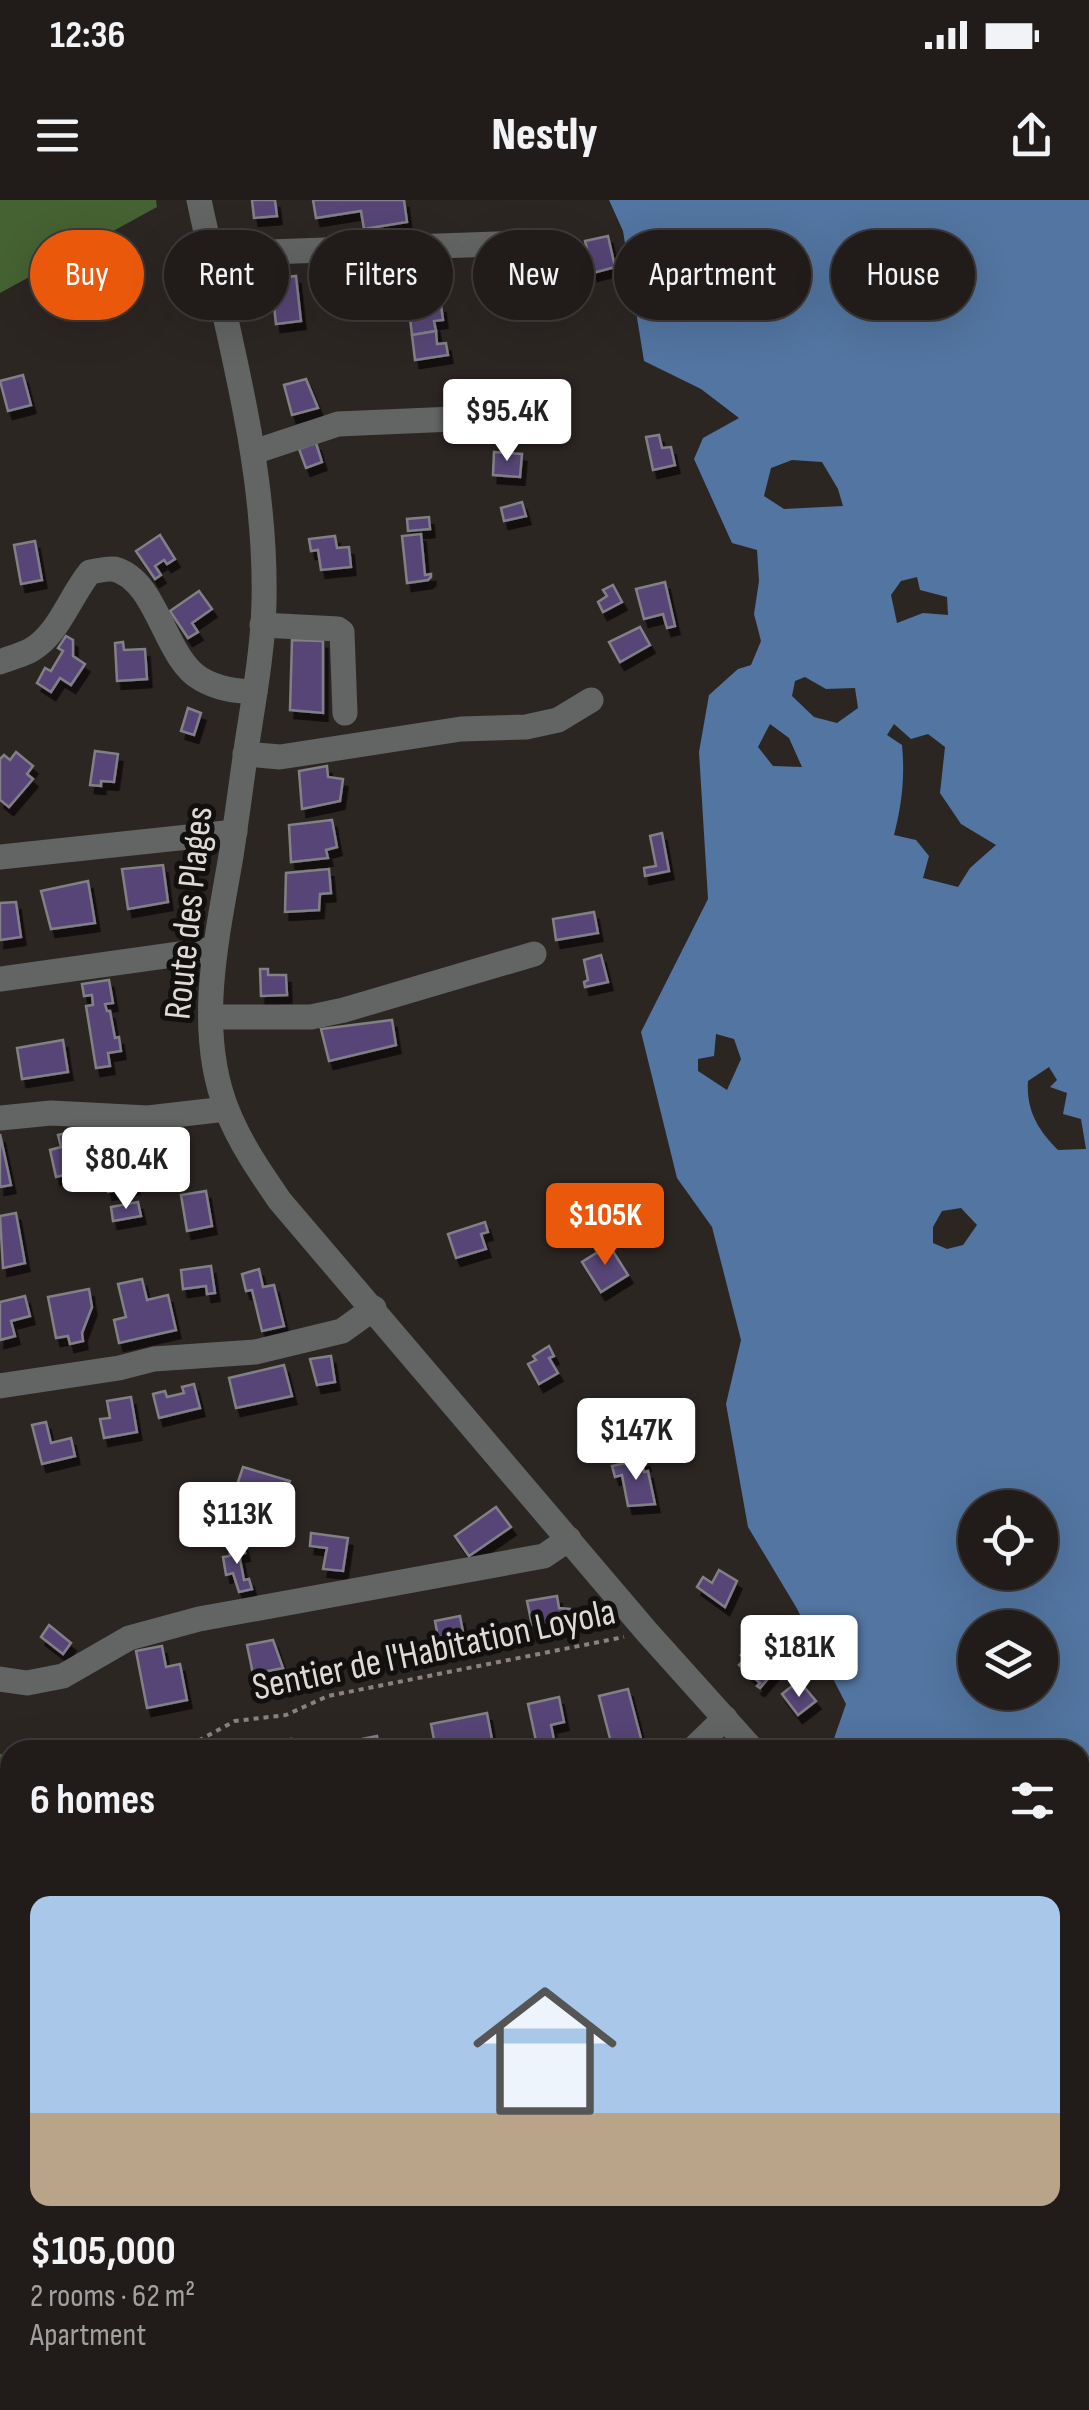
<!DOCTYPE html>
<html lang="en">
<head>
<meta charset="utf-8">
<style>
  :root { --surface:#211c1a; --page:#2d2927; --text:#f1f3f6; --muted:#a2a1a2; --line:#3e3a39; --accent:#ea580c }
  body { margin:0; font-family:"Sofia Sans Condensed",sans-serif; background:var(--page); color:var(--text); height:100vh; display:flex; flex-direction:column; font-size:38px; white-space:nowrap }
  * { box-sizing:border-box; margin:0 }
  p { font-size:32px; color:var(--muted) }
  .icon { flex:none; width:55px; height:55px; fill:none; stroke:currentColor; stroke-width:2; stroke-linecap:round; stroke-linejoin:round }
  .map { position:relative; flex:1; overflow:hidden }
  .sheet { position:absolute; left:0px; top:1540px; width:1090px; height:670px; display:flex; flex-direction:column; background:var(--surface); border-radius:30px 30px 0 0; box-shadow:0 10px 40px #0002,0 0 0 2px var(--line) }
  .sheet>* { flex:none }
  .top-card { position:absolute; left:30px; top:30px; width:1030px; height:90px; display:flex; gap:20px }
  .fabs { position:absolute; left:958px; top:1290px; display:grid; gap:20px }
  .fabs a { display:grid; place-items:center; width:100px; height:100px; border-radius:50%; background:var(--surface); box-shadow:0 10px 40px #0002,0 0 0 2px var(--line); font-size:50px }
  .price { position:absolute; translate:-50% -85px; padding:0 22px; border-radius:10px; background:#fff; color:#222; font-size:32px; line-height:65px; filter:drop-shadow(0 2px 5px #0008) }
  .price::after { content:''; position:absolute; left:50%; top:60px; width:30px; height:22px; margin-left:-15px; background:inherit; clip-path:polygon(0 0,100% 0,50% 100%) }
  .price.on { background:var(--accent); color:#fff }
  ul { padding:0; list-style:none }
  li { display:grid; align-content:center; gap:20px; height:530px; padding:0 30px }
  li+li { border-top:2px solid var(--line) }
  li span { display:grid; place-items:center; height:310px; border-radius:20px; color:#555 }
  li>.icon { margin-inline-start:auto }
  span .icon { width:180px; height:180px; fill:#fffc; stroke-width:1 }
  li b { font-size:42px }
  h2 { display:flex; justify-content:space-between; align-items:center; height:120px; padding:0 30px; font-size:42px }
  .chip { padding:0 35px; border-radius:45px; background:var(--surface); box-shadow:0 10px 40px #0002,0 0 0 2px var(--line); font-size:35px; line-height:90px }
  .chip.on { background:var(--accent); color:#fff }
  .status { display:flex; justify-content:space-between; align-items:center; height:70px; padding:0 50px; background:var(--surface); direction:ltr }
  .status svg { height:28px; fill:currentColor }
  header { display:flex; justify-content:space-between; align-items:center; height:130px; padding:0 30px; background:var(--surface); font-size:45px; font-weight:800 }
  .map>svg:first-child { display:block }
  .forest { fill:#456232 }
  .water { fill:#5275a1; fill-rule:evenodd }
  .building { fill:#564576; stroke:#818086; stroke-width:2.5; filter:url(#shadow) }
  .lines { fill:none; stroke-linecap:round; stroke-linejoin:round }
  .path { stroke:#888381; stroke-width:4; stroke-dasharray:5 5; stroke-linecap:butt }
  .minor { stroke:#626563; stroke-width:25 }
  .labels { text-anchor:middle; dominant-baseline:central; stroke-width:10; stroke-linejoin:round; paint-order:stroke }
  .street-label { font-size:38px; fill:#dedad8; stroke:#12100e }
</style>
</head>
<body>
<div class="status"><b>12:36</b><svg viewBox="0 0 49 12"><path d="M0 12V9h3v3zM5 12V6h3v6zM10 12V3h3v9zM15 12V0h3v12zM26 1h20v11H26zM47 4h2v5h-2z"/></svg></div>
<header><svg class="icon" aria-label="menu" viewBox="0 0 24 24"><path d="M4 6h16M4 12h16M4 18h16"/></svg>Nestly<svg class="icon" aria-label="share" viewBox="0 0 24 24"><path d="M12 15V3M7 8l5-5 5 5M5 13v7h14v-7"/></svg></header>
<div class="map">
<svg width="1089" height="2210" viewBox="0 0 1089 2210">
  <defs>
    <filter id="shadow"><feDropShadow dx="4.5" dy="8" stdDeviation="0" flood-color="#0009"/></filter>
  </defs>
  <rect width="100%" height="100%" fill="#2c2623"/>
  <g class="forest">
    <path d="M0,0H156L157,7L0,93Z"/>
    <path d="M0,1554L10,1555V2200H293L297,2210H0Z"/>
  </g>
  <path class="water" d="M609,0H1089V1828L1080,1822V1550H830L846,1504L796,1407L748,1327L726,1204L741,1140L712,1027L677,978L641,832L708,699L699,552L709,495L738,469L751,465L761,441L754,414L759,381L757,350L732,343L694,259L703,238L739,218L701,189L644,161L623,31ZM792,260L822,262L838,289L843,306L784,309L764,296L771,268ZM917,377L920,390L947,397L948,415L923,413L897,423L891,395L901,381ZM805,477L826,489L855,488L858,508L837,523L814,517L792,496L795,481ZM770,524L789,538L802,567L773,566L758,547ZM894,524L911,539L928,534L945,547L940,593L961,624L996,645L970,668L958,687L923,678L929,656L916,640L894,635C902,604 905,577 902,545L887,535ZM716,834L734,839L741,859L727,890L698,871V859L714,856ZM1049,867L1057,880L1050,887L1067,893L1063,914L1081,919L1086,949L1058,950C1038,930 1026,910 1028,881ZM961,1008L977,1025L963,1045L947,1049L933,1043V1027L942,1011ZM975,1308H1040V1372H975ZM975,1428H1040V1492H975Z"/>
  <g class="building">
    <path d="M252,0H275L277,16L254,18Z"/>
    <path d="M313,0H404L407,22L364,29L361,11L316,18Z"/>
    <path d="M608,36L615,67L593,73L585,41Z"/>
    <path d="M575,70L579,86L562,91L558,75Z"/>
    <path d="M296,76L301,121L276,124L271,79Z"/>
    <path d="M441,105L443,120L434,121L436,131L412,135L409,110Z"/>
    <path d="M436,131L437,144L446,143L448,155L415,160L412,135Z"/>
    <path d="M23,175L31,205L8,211L0,181Z"/>
    <path d="M306,179L318,208L292,215L284,185Z"/>
    <path d="M659,235L662,248L671,247L675,265L653,270L646,237Z"/>
    <path d="M316,243L322,262L306,268L299,249Z"/>
    <path d="M494,252L522,254L520,277L493,275Z"/>
    <path d="M522,302L526,316L504,321L501,308Z"/>
    <path d="M429,317L430,329L408,331L407,319Z"/>
    <path d="M421,334L425,375L431,374V377L428,380L407,383L402,336Z"/>
    <path d="M160,335L175,359L167,364L164,360L155,366L161,375L155,379L136,351Z"/>
    <path d="M335,336L337,348L349,347L351,367L321,370L318,350L311,351L309,339Z"/>
    <path d="M35,341L42,380L21,384L14,345Z"/>
    <path d="M665,382L675,426L667,428L663,414L644,419L636,389Z"/>
    <path d="M613,385L622,402L603,412L598,402L607,396L603,390Z"/>
    <path d="M199,391L212,409L192,423L198,432L188,438L170,411Z"/>
    <path d="M640,427L650,445L620,462L609,442Z"/>
    <path d="M66,436L73,440V456L85,464L71,485L60,478L51,492L37,483L45,468L51,471L63,451L58,448Z"/>
    <path d="M292,440L323,441V513L290,510Z"/>
    <path d="M123,442L124,450L145,449L147,479L117,481L115,443Z"/>
    <path d="M188,508L201,513L194,535L181,531Z"/>
    <path d="M95,551L118,554L114,582L101,581V586L90,585Z"/>
    <path d="M16,552L33,566L27,574L33,579L9,607L0,600V559L4,555L10,560Z"/>
    <path d="M327,566L328,577L343,579L340,601L302,609L299,571Z"/>
    <path d="M332,620L337,647L326,650L328,658L291,662L289,625Z"/>
    <path d="M662,633L669,671L645,676L644,668L656,666L650,636Z"/>
    <path d="M163,665L168,702L128,709L122,669Z"/>
    <path d="M329,669L331,693L320,694L319,710L285,712L286,673Z"/>
    <path d="M88,681L95,723L51,729L41,691Z"/>
    <path d="M16,702L21,737L0,740V703Z"/>
    <path d="M594,712L598,733L556,740L553,719Z"/>
    <path d="M601,755L608,782L585,787L584,782L588,780L584,760Z"/>
    <path d="M260,769H268V775H286L287,795L261,796Z"/>
    <path d="M109,780L113,803L105,804L107,811H110L115,838L119,837L121,851L108,853L110,866L96,868L86,806L93,805L92,795L84,796L82,784Z"/>
    <path d="M392,820L396,845L329,861L321,829Z"/>
    <path d="M63,840L68,872L22,879L17,848Z"/>
    <path d="M71,932L83,978L74,980L72,973L56,977L50,950L61,947L58,935Z"/>
    <path d="M0,934L11,985L0,987Z"/>
    <path d="M133,973L135,986L108,992L105,978Z"/>
    <path d="M206,991L212,1026L187,1031L181,995Z"/>
    <path d="M138,1002L141,1016L113,1021L111,1007Z"/>
    <path d="M16,1013L25,1063L3,1068L0,1016Z"/>
    <path d="M485,1022L488,1032L481,1034L486,1049L456,1058L448,1034Z"/>
    <path d="M609,1045L628,1075L601,1092L582,1062Z"/>
    <path d="M211,1066L215,1093L207,1094L206,1086L183,1089L181,1070Z"/>
    <path d="M259,1069L263,1087L274,1085L284,1126L262,1131L252,1090L246,1091L242,1074Z"/>
    <path d="M142,1079L147,1100L168,1095L176,1130L119,1143L114,1120L126,1117L118,1084Z"/>
    <path d="M89,1089L92,1107L82,1133L83,1141L70,1144L68,1136L56,1138L48,1097Z"/>
    <path d="M25,1096L30,1116L11,1121L15,1136L0,1140V1102Z"/>
    <path d="M549,1146L554,1156L549,1158L558,1173L539,1184L528,1164L536,1160L533,1156Z"/>
    <path d="M331,1156L335,1182L317,1185L310,1159Z"/>
    <path d="M284,1165L292,1196L236,1208L229,1178Z"/>
    <path d="M194,1184L200,1208L159,1218L153,1194L165,1191L167,1197L184,1193L182,1187Z"/>
    <path d="M131,1197L137,1232L104,1238L100,1219L110,1218L107,1201Z"/>
    <path d="M610,1204L619,1223L600,1237L589,1215Z"/>
    <path d="M46,1222L51,1243L71,1238L75,1256L42,1264L32,1225Z"/>
    <path d="M645,1259L646,1263L642,1264L644,1272L648,1271L655,1304L628,1306L622,1275L615,1277L612,1266Z"/>
    <path d="M243,1267L290,1281L278,1315L256,1308L254,1314L237,1308L244,1288L238,1282Z"/>
    <path d="M496,1307L511,1327L469,1356L455,1336Z"/>
    <path d="M311,1333L348,1338L343,1371L323,1369L327,1348L310,1346Z"/>
    <path d="M243,1343L245,1353L239,1354L244,1380L249,1379L252,1389L239,1392L233,1373L226,1375L223,1357L230,1356L229,1346Z"/>
    <path d="M719,1370L737,1381L725,1407L697,1387L703,1377L712,1383Z"/>
    <path d="M557,1396L559,1408L570,1409L574,1426L549,1431L548,1422L532,1425L527,1401Z"/>
    <path d="M460,1416L465,1443L440,1448L435,1421Z"/>
    <path d="M49,1425L71,1443L63,1454L41,1437Z"/>
    <path d="M273,1440L283,1468L253,1474L247,1445Z"/>
    <path d="M751,1444L778,1467L760,1488L757,1486L760,1483L739,1465L745,1459L741,1455Z"/>
    <path d="M162,1446L166,1467L180,1464L187,1500L147,1508L136,1451Z"/>
    <path d="M792,1486L798,1494L805,1488L816,1501L798,1515L782,1494Z"/>
    <path d="M628,1489L644,1550H613L599,1496Z"/>
    <path d="M559,1497L564,1522L551,1525L556,1550H538L528,1504Z"/>
    <path d="M487,1513L494,1550H436L431,1524Z"/>
    <path d="M377,1536L380,1550H353L352,1541Z"/>
    <path d="M291,1539L292,1550H247L246,1545Z"/>
    <path d="M1080,2045L1089,2051L1086,2080L1089,2085L1080,2095Z"/>
    <path d="M350,2200H400L402,2209L408,2207L409,2210H353Z"/>
  </g>
  <g class="lines">
    <g class="path">
      <path d="M181,1550L235,1521L286,1515L328,1496L624,1437"/>
      <path d="M0,1683L10,1678"/>
    </g>
    <g class="minor">
      <path d="M199,0C227,132 267,266 264,402C263,447 255,492 248,537C242,577 237,617 231,656C217,738 195,830 227,910C240,943 260,972 280,1001L647,1432L753,1550"/>
      <path d="M210,54L555,42"/>
      <path d="M254,252L338,224L500,217"/>
      <path d="M262,425L338,429L342,432L345,513"/>
      <path d="M0,462C10,458 22,455 31,450C59,434 70,396 90,372C97,371 108,368 114,369C158,380 164,458 201,479C218,489 235,491 255,492"/>
      <path d="M245,554L280,557L461,529L526,527L558,520L591,500"/>
      <path d="M0,657L235,632"/>
      <path d="M0,779L215,749"/>
      <path d="M212,817H311L344,810L534,754"/>
      <path d="M0,918L51,913L148,918L226,909"/>
      <path d="M0,1186L119,1168L154,1159L255,1152L342,1131L374,1108"/>
      <path d="M0,1479L27,1483L63,1476L129,1438L199,1419L544,1356L569,1339"/>
      <path d="M692,1550L725,1518"/>
      <path d="M1080,1909L1089,1918"/>
      <path d="M1080,1976L1089,1982"/>
      <path d="M456,2210L499,2200"/>
      <path d="M551,2210L592,2200"/>
    </g>
  </g>
  <g class="labels">
    <g class="street-label">
      <text transform="translate(189 713) rotate(-84)">Route des Plages</text>
      <text transform="translate(434 1450) rotate(-12)">Sentier de l'Habitation Loyola</text>
    </g>
  </g>
</svg>
<div class="fabs">
<a><svg class="icon" aria-label="locate" viewBox="0 0 24 24"><circle cx="12" cy="12" r="6"/><path d="M12 2v4M12 18v4M2 12h4M18 12h4"/></svg></a>
<a><svg class="icon" aria-label="layers" viewBox="0 0 24 24"><path d="M12 4l9 5-9 5-9-5zM3 14l9 5 9-5"/></svg></a>
</div>
<b class="price" style="left:507px;top:264px">$95.4K</b>
<b class="price" style="left:126px;top:1012px">$80.4K</b>
<b class="price on" style="left:605px;top:1068px">$105K</b>
<b class="price" style="left:636px;top:1283px">$147K</b>
<b class="price" style="left:237px;top:1367px">$113K</b>
<b class="price" style="left:799px;top:1500px">$181K</b>
<div class="top-card">
<a class="chip on">Buy</a>
<a class="chip">Rent</a>
<a class="chip">Filters</a>
<a class="chip">New</a>
<a class="chip">Apartment</a>
<a class="chip">House</a>
</div>
<section class="sheet">
<h2>6 homes<svg class="icon" aria-label="filters" viewBox="0 0 24 24"><path d="M4 7h16M4 17h16"/><circle cx="9" cy="7" r="2"/><circle cx="15" cy="17" r="2"/></svg></h2>
<ul>
<li><span style="background:linear-gradient(#a9c7e8 70%,#b9a48a 0)"><svg class="icon" aria-label="home" viewBox="0 0 24 24"><path d="M3 11l9-7 9 7M6 9v11h12V9"/></svg></span><div><b>$105,000</b><p>2 rooms · 62 m²</p><p>Apartment</p></div></li>
</ul>
</section>
</div>
</body>
</html>
